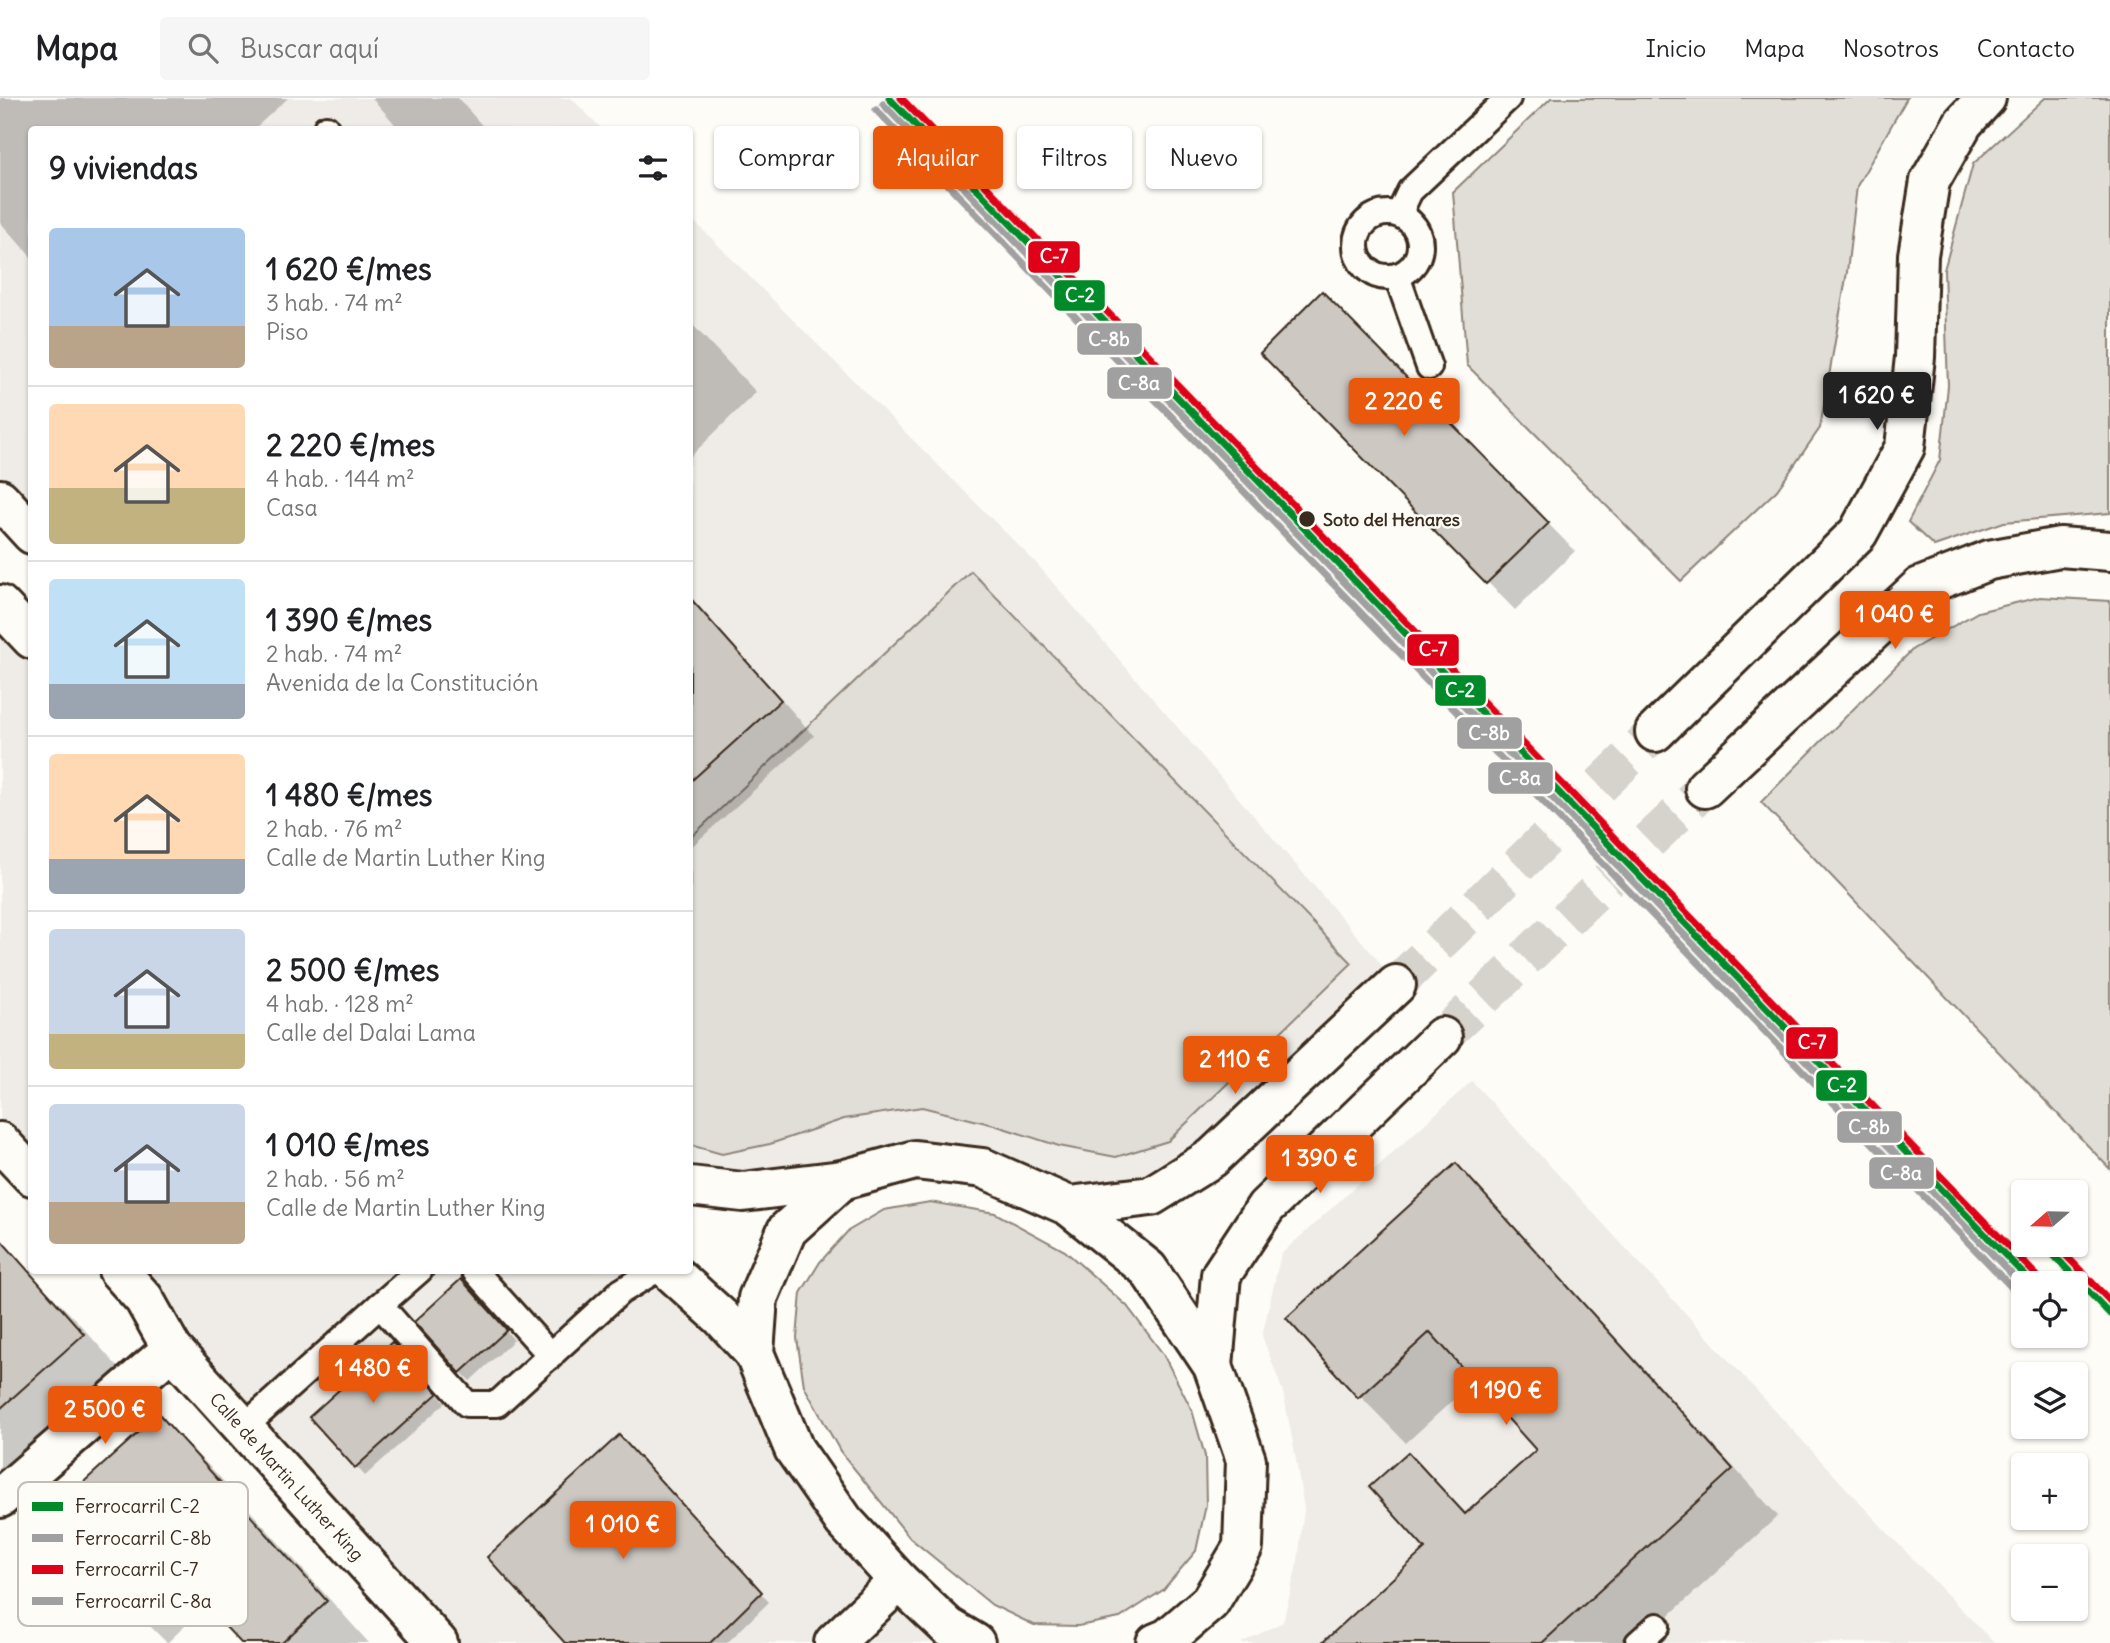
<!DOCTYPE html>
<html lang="es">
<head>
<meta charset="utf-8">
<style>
  :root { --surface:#fff; --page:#f6f6f6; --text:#202124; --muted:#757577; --line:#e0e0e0; --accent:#ea580c }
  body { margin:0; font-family:Delius,sans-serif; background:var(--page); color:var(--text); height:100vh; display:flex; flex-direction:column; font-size:26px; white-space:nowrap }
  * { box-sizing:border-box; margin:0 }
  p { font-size:23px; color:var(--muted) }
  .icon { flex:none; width:38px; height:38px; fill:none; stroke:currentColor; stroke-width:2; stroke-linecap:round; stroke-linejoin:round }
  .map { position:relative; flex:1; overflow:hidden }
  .sheet { position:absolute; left:28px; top:28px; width:665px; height:1148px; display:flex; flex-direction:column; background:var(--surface); border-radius:7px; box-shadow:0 2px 5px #0004 }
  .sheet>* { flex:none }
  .top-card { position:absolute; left:714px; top:28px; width:665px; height:63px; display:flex; gap:14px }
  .needle { width:46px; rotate:250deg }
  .buttons { position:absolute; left:2011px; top:1082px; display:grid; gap:14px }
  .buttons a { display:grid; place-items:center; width:77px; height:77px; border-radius:7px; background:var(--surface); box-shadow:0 2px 5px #0004; font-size:35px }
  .price { position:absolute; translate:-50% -60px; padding:0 16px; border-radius:7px; background:var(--accent); color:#fff; font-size:23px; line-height:46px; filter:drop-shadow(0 2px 4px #0008) }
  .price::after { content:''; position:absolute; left:50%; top:42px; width:21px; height:16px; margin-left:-10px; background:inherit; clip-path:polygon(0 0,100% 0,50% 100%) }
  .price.current { background:#222; color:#fff }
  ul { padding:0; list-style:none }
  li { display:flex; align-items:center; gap:21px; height:175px; padding:0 21px }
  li+li { border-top:2px solid var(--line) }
  li span { display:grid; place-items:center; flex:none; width:196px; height:140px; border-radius:7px; color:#555 }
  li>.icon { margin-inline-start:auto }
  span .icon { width:84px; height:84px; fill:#fffc; stroke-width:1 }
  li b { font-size:30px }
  h2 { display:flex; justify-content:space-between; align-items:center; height:84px; padding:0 21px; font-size:30px }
  .pill { padding:0 24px; border-radius:7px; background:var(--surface); box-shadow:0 2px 5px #0004; font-size:24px; line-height:63px }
  .pill.current { background:var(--accent); color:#fff }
  header { display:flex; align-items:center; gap:42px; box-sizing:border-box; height:98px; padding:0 35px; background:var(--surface); border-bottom:2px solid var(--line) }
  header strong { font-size:33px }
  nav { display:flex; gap:38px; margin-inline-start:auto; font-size:24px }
  .search { width:490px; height:63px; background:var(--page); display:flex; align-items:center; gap:18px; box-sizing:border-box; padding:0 24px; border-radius:7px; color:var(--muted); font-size:26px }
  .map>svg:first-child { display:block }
  .built { fill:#efece7 }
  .green { fill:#e1ded7; stroke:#8e847a; stroke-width:2 }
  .shadow { fill:#0003 }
  .building { fill:#cdc8c2; stroke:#3b2a1e; stroke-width:2 }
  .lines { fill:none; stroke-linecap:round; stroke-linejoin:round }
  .secondary-tunnel { stroke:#d6d2cc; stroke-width:38; stroke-dasharray:38 19; stroke-linecap:butt }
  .lane-casing { stroke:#3b2a1e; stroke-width:30 }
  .street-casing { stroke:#3b2a1e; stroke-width:44 }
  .secondary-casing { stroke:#3b2a1e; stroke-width:44 }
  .primary-casing { stroke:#3b2a1e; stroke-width:44 }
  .lane { stroke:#fdfcf7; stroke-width:24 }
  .street { stroke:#fdfcf7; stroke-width:38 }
  .secondary { stroke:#fdfcf7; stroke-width:38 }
  .primary { stroke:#fdfcf7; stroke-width:38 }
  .rail-1-casing { stroke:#fdfcf7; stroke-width:12 }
  .rail-2-casing { stroke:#fdfcf7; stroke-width:12 }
  .rail-3-casing { stroke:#fdfcf7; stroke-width:12 }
  .rail-4-casing { stroke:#fdfcf7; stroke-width:12 }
  .rail-1 { stroke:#008a29; stroke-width:7 }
  .rail-2 { stroke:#a0a0a0; stroke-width:7 }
  .rail-3 { stroke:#de0118; stroke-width:7 }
  .rail-4 { stroke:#a0a0a0; stroke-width:7 }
  .stop-dot { fill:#3b2a1e; stroke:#fdfcf7; stroke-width:2.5 }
  .labels { text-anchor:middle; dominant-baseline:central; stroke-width:5; stroke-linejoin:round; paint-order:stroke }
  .stop-label { font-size:18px; font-weight:bold; fill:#3b2a1e; stroke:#fdfcf7; text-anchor:start }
  .street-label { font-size:18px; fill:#3b2a1e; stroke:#fdfcf7 }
  .key { fill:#fdfcf7; stroke:#c3bdb6; stroke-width:2 }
  .key-label { font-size:19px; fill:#3b2a1e }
  .line-badge { stroke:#fdfcf7; stroke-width:2.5 }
  .badge-label { font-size:19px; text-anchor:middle; font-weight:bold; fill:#fff }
</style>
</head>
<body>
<header>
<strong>Mapa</strong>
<div class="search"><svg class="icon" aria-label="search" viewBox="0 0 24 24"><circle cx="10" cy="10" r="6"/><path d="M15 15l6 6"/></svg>Buscar aquí</div>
<nav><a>Inicio</a><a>Mapa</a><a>Nosotros</a><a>Contacto</a></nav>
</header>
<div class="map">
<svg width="2110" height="1545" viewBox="0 0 2110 1545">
  <rect width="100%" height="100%" fill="#fdfcf7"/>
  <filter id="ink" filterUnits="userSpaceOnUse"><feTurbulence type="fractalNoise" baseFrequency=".0143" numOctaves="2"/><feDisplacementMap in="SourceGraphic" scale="14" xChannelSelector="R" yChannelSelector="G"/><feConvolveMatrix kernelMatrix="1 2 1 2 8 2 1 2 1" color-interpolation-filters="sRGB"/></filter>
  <g filter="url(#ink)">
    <g class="built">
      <path d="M0,0H571L602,31L32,32L31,436L0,401Z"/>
      <path d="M690,119L1036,465L1377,861L1396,887L1212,1059L1069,1108L983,1070L690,1088Z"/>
      <path d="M0,507L31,541V1078L0,1044Z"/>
      <path d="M1472,983L1882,1429L1994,1545H1241L1283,1524L1298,1463L1304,1411L1294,1350L1283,1294L1262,1238L1281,1156Z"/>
      <path d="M118,1173H669L720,1219L794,1351L975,1545H438Z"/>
    </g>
    <g class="green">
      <path d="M1551,0H1907L1857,88L1847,174L1820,330L1777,392L1681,483L1467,267L1453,94Z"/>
      <path d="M2045,0H2110V415L2004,424L1934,448L1908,424L1940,362L1948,288L1944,172L1973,66Z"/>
      <path d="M971,473L1352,865L1168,1043L1116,1059L1059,1048L994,1027L922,1009L844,1021L770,1046L722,1056L690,1047V740Z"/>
      <path d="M2040,499L2110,503V1071L1761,704L1913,551L1978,514Z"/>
      <path d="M930,1104L995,1115L1065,1153L1127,1208L1163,1256L1192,1312L1205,1358L1206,1407L1196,1453L1163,1492L1120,1520L1078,1528L1034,1527L992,1507L910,1440L840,1353L804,1288L797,1240L801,1195L820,1164L848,1133L884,1112Z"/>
    </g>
    <g class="shadow">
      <path d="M0,0H288L253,32H32V160L0,124Z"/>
      <path d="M372,0H458L486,32H400Z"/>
      <path d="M1349,222L1575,453L1515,512L1262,255Z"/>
      <path d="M690,224L756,294L690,359Z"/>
      <path d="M690,498L814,638L690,750Z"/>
      <path d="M1456,1067L1502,1114L1778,1418L1639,1545H1333L1427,1451L1408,1356L1467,1416L1538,1352L1475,1282L1406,1345L1360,1298Z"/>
      <path d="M19,1165L76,1222L140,1294L0,1419V1168Z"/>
      <path d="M470,1192L514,1242L470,1283L461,1274Z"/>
      <path d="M401,1255L445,1305L365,1378L312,1319Z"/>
      <path d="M159,1318L216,1375L369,1545H243L207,1507L167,1545L110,1488Z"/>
      <path d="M628,1348L769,1504L727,1545H567Z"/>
    </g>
    <g class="building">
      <path d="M1322,193L1549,425L1486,486L1260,255Z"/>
      <path d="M690,500L781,602L690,684Z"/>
      <path d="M1456,1065L1733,1371L1542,1545H1322L1425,1451L1369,1389L1408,1354L1465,1416L1536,1352L1430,1234L1358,1300L1286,1220Z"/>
      <path d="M0,1141L84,1236L0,1311Z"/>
      <path d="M461,1181L507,1232L460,1275L414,1224Z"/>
      <path d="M392,1244L438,1295L355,1370L309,1319Z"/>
      <path d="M159,1316L327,1503L282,1545H241L151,1450L109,1489L46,1418Z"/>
      <path d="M619,1337L762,1494L710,1545H565L487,1459Z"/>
    </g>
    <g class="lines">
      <g class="secondary-tunnel">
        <path d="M1396,887L1655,634"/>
        <path d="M1442,939L1705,690"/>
      </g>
      <g class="lane-casing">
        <g id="lane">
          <path d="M326,30L327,32"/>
          <circle cx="1388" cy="147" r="32"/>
          <path d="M1399,116L1410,93L1508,0"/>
          <path d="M1397,178L1429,269"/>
          <path d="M420,1172L380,1207L467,1306H497L620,1194L656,1172"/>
          <path d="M474,1172L551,1258"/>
          <path d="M243,1330L380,1207"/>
          <path d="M1638,1545L1657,1528"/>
        </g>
      </g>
      <g class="street-casing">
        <g id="street">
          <path d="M0,1044L32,1078"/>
          <path id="s1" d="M118,1172L144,1201L172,1251L438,1545"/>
          <path d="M0,1400L172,1251"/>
        </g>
      </g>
      <g class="secondary-casing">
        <g id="secondary">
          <path d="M1655,634L1858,435L1905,349L1915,259L1918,157L1930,83L1963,25L1986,0"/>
          <path d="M1705,690L1920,489L1989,462L2060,449L2110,453"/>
          <path d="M1069,1108L1151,1098L1212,1060L1396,887"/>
          <path d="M1213,1268L1221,1177L1266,1109L1442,939"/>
          <path d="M834,1545L899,1483"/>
        </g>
      </g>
      <g class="primary-casing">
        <g id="primary">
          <path d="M0,401L32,436"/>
          <path d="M0,507L32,541"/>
          <path d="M690,1088L743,1094L842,1082"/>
          <path d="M669,1172L721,1219L754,1255"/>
          <path d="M975,1545L948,1529L899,1483L844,1423L794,1351L754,1255L758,1200L787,1132L842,1082L915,1062L983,1070L1069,1108L1148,1171L1213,1268L1246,1362L1243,1449L1210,1504L1168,1540L1156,1545"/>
        </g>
      </g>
      <use href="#lane" class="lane"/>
      <use href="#street" class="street"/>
      <use href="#secondary" class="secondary"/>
      <use href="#primary" class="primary"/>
      <g class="rail-1-casing">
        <g id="rail-1">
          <path d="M889,0L2032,1185"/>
          <path d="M2043,1146L2110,1216"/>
        </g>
      </g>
      <g class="rail-2-casing">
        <path id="rail-2" d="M883,6L2023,1188"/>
      </g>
      <g class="rail-3-casing">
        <g id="rail-3">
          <path d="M901,0L2038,1179"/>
          <path d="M2055,1146L2110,1203"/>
        </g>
      </g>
      <g class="rail-4-casing">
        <path id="rail-4" d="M876,12L2019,1197"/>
      </g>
      <use href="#rail-1" class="rail-1"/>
      <use href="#rail-2" class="rail-2"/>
      <use href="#rail-3" class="rail-3"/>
      <use href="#rail-4" class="rail-4"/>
    </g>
  </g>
  <circle class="stop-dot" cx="1307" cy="421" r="9"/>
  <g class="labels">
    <g class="stop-label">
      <text x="1323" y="421">Soto del Henares</text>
    </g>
    <g class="street-label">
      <text stroke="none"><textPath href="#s1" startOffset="268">Calle de Martin Luther King</textPath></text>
    </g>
  </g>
  <rect x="18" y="1384" width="230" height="144" rx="10" class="key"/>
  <rect x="32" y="1404" width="31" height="9" fill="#008a29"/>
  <rect x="32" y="1436" width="31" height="8" fill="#a0a0a0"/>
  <rect x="32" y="1467" width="31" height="9" fill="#de0118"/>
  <rect x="32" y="1499" width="31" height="8" fill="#a0a0a0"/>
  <g class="key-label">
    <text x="75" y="1415">Ferrocarril C-2</text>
    <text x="75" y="1447">Ferrocarril C-8b</text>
    <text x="75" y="1478">Ferrocarril C-7</text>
    <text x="75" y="1510">Ferrocarril C-8a</text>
  </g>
  <g class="line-badge">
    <rect x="1027" y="142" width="54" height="34" rx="7" fill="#de0118"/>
    <rect x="1053" y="181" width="53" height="33" rx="7" fill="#008a29"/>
    <rect x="1076" y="224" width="67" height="34" rx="7" fill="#a0a0a0"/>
    <rect x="1106" y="268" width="67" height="34" rx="7" fill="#a0a0a0"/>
    <rect x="1406" y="535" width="54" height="34" rx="7" fill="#de0118"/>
    <rect x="1434" y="576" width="53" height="33" rx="7" fill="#008a29"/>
    <rect x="1456" y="618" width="67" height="34" rx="7" fill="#a0a0a0"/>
    <rect x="1487" y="663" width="67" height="34" rx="7" fill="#a0a0a0"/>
    <rect x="1785" y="928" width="54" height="34" rx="7" fill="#de0118"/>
    <rect x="1815" y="971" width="53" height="33" rx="7" fill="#008a29"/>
    <rect x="1836" y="1012" width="67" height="34" rx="7" fill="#a0a0a0"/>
    <rect x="1868" y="1058" width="67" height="34" rx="7" fill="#a0a0a0"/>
  </g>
  <g class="badge-label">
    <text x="1054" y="165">C-7</text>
    <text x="1080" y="204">C-2</text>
    <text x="1109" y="248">C-8b</text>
    <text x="1139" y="292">C-8a</text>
    <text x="1433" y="558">C-7</text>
    <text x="1460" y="599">C-2</text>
    <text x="1489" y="642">C-8b</text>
    <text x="1520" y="687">C-8a</text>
    <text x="1812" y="951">C-7</text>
    <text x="1842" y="994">C-2</text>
    <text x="1869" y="1036">C-8b</text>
    <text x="1901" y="1082">C-8a</text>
  </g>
</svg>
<div class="buttons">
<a><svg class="needle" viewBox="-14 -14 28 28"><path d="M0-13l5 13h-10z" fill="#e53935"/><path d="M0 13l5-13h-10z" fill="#757577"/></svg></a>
<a><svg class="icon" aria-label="locate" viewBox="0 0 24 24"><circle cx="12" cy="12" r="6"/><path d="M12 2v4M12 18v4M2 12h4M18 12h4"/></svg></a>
<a><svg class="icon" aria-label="layers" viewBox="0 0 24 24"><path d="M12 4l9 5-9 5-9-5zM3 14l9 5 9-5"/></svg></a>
<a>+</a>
<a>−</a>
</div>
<b class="price current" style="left:1877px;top:334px">1 620 €</b>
<b class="price" style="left:1404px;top:340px">2 220 €</b>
<b class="price" style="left:1895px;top:553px">1 040 €</b>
<b class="price" style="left:1235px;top:998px">2 110 €</b>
<b class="price" style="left:1320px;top:1097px">1 390 €</b>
<b class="price" style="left:373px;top:1307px">1 480 €</b>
<b class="price" style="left:1506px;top:1329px">1 190 €</b>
<b class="price" style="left:105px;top:1348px">2 500 €</b>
<b class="price" style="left:623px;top:1463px">1 010 €</b>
<div class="top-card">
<a class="pill">Comprar</a>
<a class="pill current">Alquilar</a>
<a class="pill">Filtros</a>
<a class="pill">Nuevo</a>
</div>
<section class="sheet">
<h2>9 viviendas<svg class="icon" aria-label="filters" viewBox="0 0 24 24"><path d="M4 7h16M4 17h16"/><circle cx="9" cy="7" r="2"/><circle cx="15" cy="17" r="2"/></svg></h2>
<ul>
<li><span style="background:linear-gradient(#a9c7e8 70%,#b9a48a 0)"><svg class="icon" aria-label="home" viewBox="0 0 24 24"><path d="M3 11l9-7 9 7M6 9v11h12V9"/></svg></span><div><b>1 620 €/mes</b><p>3 hab. · 74 m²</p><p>Piso</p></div></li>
<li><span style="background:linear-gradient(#ffd9b3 60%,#c2b280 0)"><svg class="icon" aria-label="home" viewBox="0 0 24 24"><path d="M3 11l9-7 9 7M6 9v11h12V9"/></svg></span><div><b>2 220 €/mes</b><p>4 hab. · 144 m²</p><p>Casa</p></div></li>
<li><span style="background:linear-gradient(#bfe0f5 75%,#9aa5b1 0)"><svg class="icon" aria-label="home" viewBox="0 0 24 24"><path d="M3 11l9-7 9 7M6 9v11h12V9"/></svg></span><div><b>1 390 €/mes</b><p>2 hab. · 74 m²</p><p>Avenida de la Constitución</p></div></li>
<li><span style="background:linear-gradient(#ffd9b3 75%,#9aa5b1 0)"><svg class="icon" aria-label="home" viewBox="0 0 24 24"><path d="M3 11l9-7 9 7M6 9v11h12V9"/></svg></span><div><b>1 480 €/mes</b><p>2 hab. · 76 m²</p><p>Calle de Martin Luther King</p></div></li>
<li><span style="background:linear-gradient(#c9d6e8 75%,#c2b280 0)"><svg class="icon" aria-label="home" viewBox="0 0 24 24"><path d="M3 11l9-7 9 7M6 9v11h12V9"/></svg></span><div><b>2 500 €/mes</b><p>4 hab. · 128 m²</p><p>Calle del Dalai Lama</p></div></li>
<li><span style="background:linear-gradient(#c9d6e8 70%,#b9a48a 0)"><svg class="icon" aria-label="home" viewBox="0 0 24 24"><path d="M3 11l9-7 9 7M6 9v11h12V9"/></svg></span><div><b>1 010 €/mes</b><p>2 hab. · 56 m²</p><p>Calle de Martin Luther King</p></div></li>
</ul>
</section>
</div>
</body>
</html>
